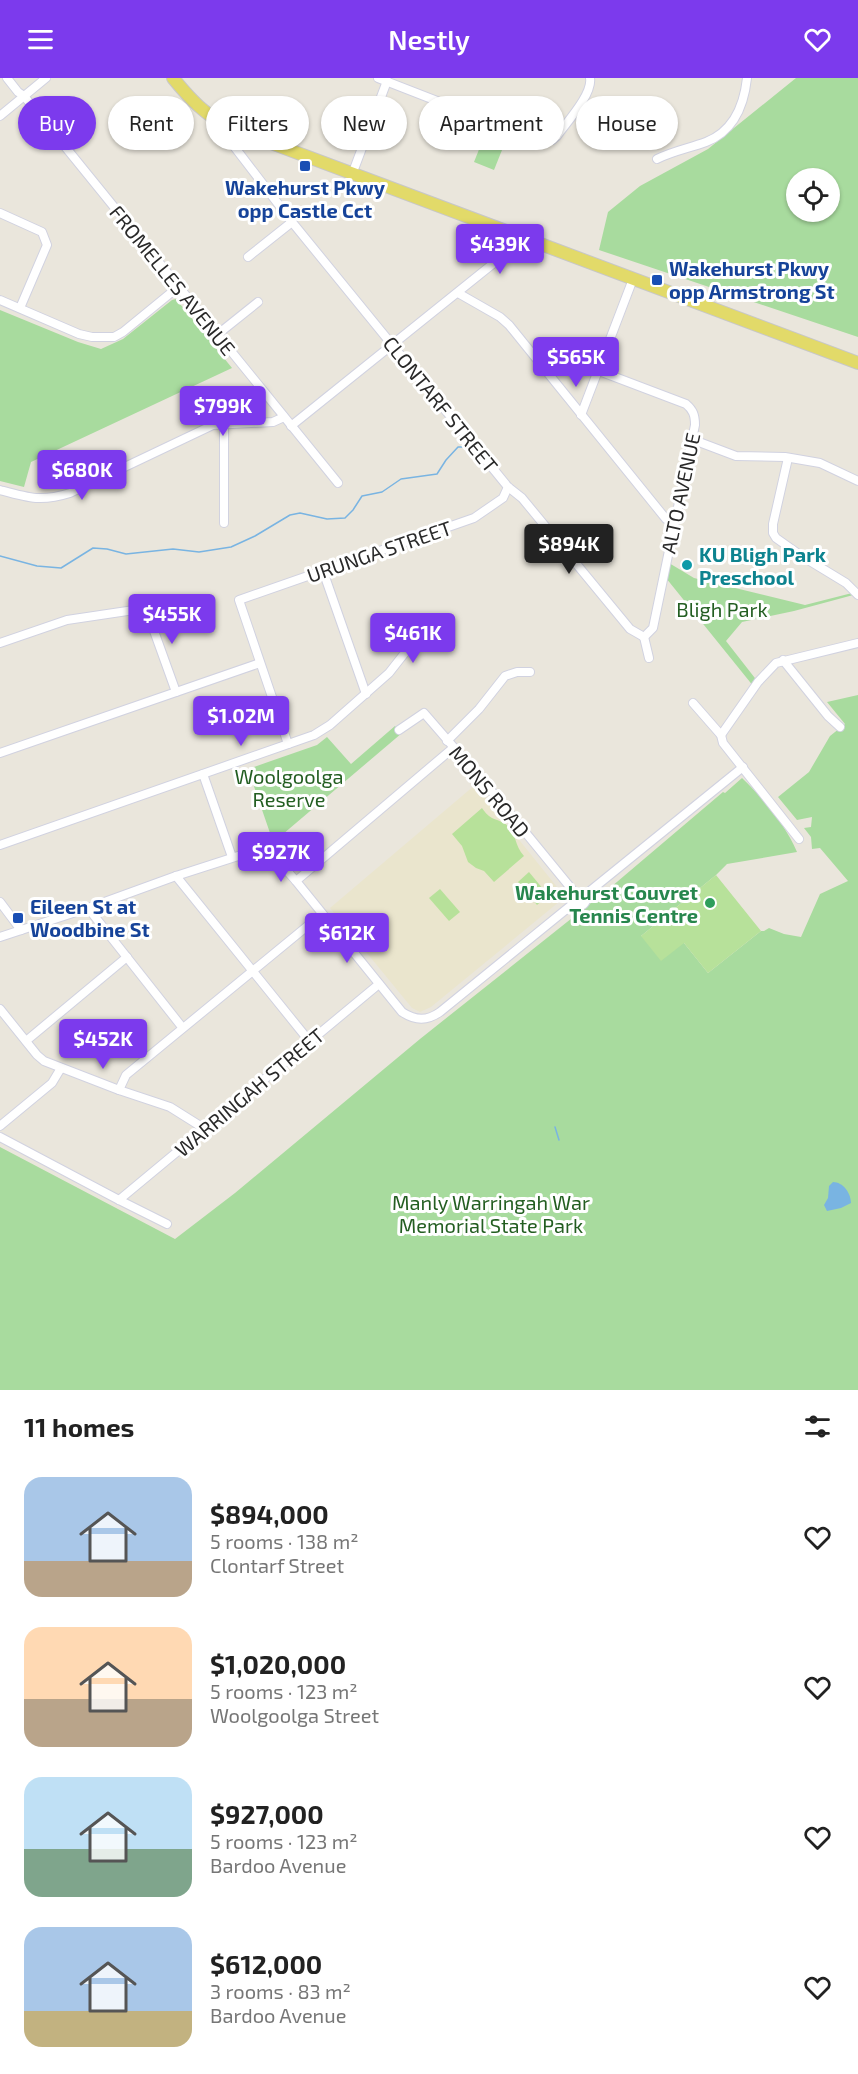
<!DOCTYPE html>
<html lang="en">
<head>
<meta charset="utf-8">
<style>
  :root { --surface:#fff; --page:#f6f6f6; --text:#222; --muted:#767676; --accent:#7c3aed }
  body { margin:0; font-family:"Exo 2",sans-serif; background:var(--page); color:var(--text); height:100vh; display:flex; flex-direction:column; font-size:22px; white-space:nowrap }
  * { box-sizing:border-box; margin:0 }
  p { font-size:20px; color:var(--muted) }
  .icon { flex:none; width:33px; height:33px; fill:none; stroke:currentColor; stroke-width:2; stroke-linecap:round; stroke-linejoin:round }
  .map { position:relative; height:1312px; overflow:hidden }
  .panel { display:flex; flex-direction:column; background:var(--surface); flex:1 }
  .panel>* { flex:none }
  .hud { position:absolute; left:18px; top:18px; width:822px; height:54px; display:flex; gap:12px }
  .controls { position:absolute; left:786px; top:90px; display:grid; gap:12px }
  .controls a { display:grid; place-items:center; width:54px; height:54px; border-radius:50%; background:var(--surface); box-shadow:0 2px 4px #0004; font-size:30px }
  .price { position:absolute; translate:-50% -51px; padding:0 14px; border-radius:6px; background:var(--accent); color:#fff; font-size:20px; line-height:39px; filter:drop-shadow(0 2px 3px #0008) }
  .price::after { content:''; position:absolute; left:50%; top:36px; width:18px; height:14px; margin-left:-9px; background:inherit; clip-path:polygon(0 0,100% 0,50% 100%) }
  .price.current { background:#222; color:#fff }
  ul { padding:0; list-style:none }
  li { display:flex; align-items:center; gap:18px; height:150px; padding:0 24px }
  li span { display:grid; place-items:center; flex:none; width:168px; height:120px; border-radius:18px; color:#555 }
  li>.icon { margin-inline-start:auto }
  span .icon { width:72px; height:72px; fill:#fffc; stroke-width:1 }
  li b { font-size:26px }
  h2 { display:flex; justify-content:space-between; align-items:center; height:72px; padding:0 24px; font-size:26px }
  .pill { padding:0 21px; border-radius:27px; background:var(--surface); box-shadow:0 2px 4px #0004; font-size:21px; line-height:54px }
  .pill.current { background:var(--accent); color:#fff }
  header { display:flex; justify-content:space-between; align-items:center; height:78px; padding:0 24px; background:var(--accent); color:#fff; font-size:27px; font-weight:600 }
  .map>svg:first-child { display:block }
  .education { fill:#eae5cd }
  .green { fill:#a8db9e; fill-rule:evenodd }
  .pitch { fill:#b7e19a }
  .water { fill:#79b4e2 }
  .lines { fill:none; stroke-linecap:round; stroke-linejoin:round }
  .stream { stroke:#79b4e2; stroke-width:1.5 }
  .minor-casing { stroke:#d1d2e0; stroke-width:10 }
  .primary-casing { stroke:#c7c7c7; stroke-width:14 }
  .minor { stroke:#fff; stroke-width:8 }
  .primary { stroke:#e2da69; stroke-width:12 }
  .transit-dot { fill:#1a4fb4; stroke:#fff; stroke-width:2 }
  .culture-dot { fill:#0f9aa8; stroke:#fff; stroke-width:2 }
  .leisure-dot { fill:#2e9e5b; stroke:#fff; stroke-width:2 }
  .labels { text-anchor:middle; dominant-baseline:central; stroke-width:6; stroke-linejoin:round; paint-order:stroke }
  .transit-label { font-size:20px; font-weight:bold; fill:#164399; stroke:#fff; text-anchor:start }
  .street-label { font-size:20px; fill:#292929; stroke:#fff }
  .culture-label { font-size:20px; font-weight:bold; fill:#0d838f; stroke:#fff; text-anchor:start }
  .park-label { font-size:20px; fill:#235e21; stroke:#fff }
  .leisure-label { font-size:20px; font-weight:bold; fill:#27864d; stroke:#fff; text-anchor:end }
</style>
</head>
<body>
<header><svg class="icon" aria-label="menu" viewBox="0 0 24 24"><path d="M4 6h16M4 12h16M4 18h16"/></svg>Nestly<svg class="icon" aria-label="heart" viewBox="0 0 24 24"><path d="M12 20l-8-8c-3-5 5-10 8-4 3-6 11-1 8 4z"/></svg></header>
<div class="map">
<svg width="858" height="1312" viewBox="0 0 858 1312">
  <rect width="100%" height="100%" fill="#eae6dc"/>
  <path class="education" d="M475,707L565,819L431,929L420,934L412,930L330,830Z"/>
  <g class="green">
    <path d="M796,0H858V259L599,172L608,134L640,108L708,71ZM796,100H830V134H796Z"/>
    <path d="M490,44L510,52L494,92L474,84Z"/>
    <path d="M176,221L232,290L31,384L24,409L0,403V232L78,264L101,271L123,261L172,222Z"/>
    <path d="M669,485L694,500L805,527L856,514L857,516L794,533L742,544L726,563L758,604L754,609L666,500Z"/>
    <path d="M858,617V1312H0V1069L175,1161L235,1115L420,961L611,809L723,714L725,715L742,700C764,721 785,746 797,774L727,786L716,797L641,858L684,865L708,895L761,853H764L769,850L784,856L801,859L820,816L848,803L820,770L812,771L811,759L804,750L811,749L812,739L797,742L778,719L809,694L830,658L845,646L827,624Z"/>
    <path d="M395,648L402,655L276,762L270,755L248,691L317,667L327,659L351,686Z"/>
  </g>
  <g class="pitch">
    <path d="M482,730C484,733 488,738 492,740C498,743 503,743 509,749C517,758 514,767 524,778L494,804L484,793L476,790L468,784L462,768L452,756Z"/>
    <path d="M529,794L548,817L537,827L518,804Z"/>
    <path d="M716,797L761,853L708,895L684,865L661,883L641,858Z"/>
    <path d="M440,811L460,834L449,843L429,820Z"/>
  </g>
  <path class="water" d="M833,1104C843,1104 851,1115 851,1125L841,1130L827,1133L824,1127L828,1120L829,1108Z"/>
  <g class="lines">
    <g class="stream">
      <path d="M0,478L37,488L61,490L93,470L107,471L126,476L173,471L199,474L231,469L255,458L290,437L300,435L327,441L345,440L353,432L362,418L382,414L401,401L437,396L446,382L458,369H463"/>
      <path d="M555,1049L559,1062"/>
    </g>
    <g class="minor-casing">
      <g id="minor">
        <path d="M7,0L18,14L24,18L338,405"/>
        <path d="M378,0L540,63L552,62L557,58C566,45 593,16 590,0"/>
        <path d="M0,38L46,0"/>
        <path d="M233,67L292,144L508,409L522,420L630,551L644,559"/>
        <path d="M657,81C673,73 690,70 706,64C734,53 744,28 747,0"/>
        <path d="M353,94L387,3"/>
        <path d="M0,135L42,154L47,167L20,230"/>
        <path d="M248,179L292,144"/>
        <path d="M458,215L500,239L509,247L666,441L674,442"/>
        <path d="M0,222L79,256L92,259H114L123,254L178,209"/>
        <path d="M218,256L258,224"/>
        <path d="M599,293L686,326C693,332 695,337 695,347L653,550L644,559"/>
        <path d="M581,337L633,201"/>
        <path d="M224,346V445"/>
        <path d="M291,348L510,172L520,159"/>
        <path d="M691,361L736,378L785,379L820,385L858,403"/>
        <path d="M788,380L773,446V455L776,460L800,477L846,505L858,517"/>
        <path d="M0,412C29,420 41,424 70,415L213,347L273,344L284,339"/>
        <path d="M323,493L366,616"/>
        <path d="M644,559L649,580"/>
        <path d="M0,565L67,542L134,532L144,534L149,539L176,614"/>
        <path d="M783,582L828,638L840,649"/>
        <path d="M693,625L721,657L723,665L799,761"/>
        <path d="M399,652L424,635L489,710L575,815"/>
        <path d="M721,657L758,604L776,585L858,565"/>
        <path d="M447,663L479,631L505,598L517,594H530"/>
        <path d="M288,666L239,522L474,440L503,420L508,409"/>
        <path d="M0,675L260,585"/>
        <path d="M203,696L232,779"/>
        <path d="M0,767L314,657L330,647L389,595L422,553L450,542"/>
        <path d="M176,798L310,964"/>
        <path d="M296,803L453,670"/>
        <circle cx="579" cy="821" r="7"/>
        <path d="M585,817L743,689"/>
        <path d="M0,824L21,852"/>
        <path d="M88,830L182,949"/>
        <path d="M0,859L88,830L176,798L266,769L296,803L402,934C416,943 427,943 440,934L574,825"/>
        <path d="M0,931L37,977L44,983L119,1012L170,1029L205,1051"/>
        <path d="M26,963L127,879"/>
        <path d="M119,1012L126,997L322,836"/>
        <path d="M0,1048L52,1005L61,990"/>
        <path d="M0,1059L119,1122L167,1146"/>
        <path d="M119,1122L379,906"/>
      </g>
    </g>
    <g class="primary-casing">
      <path id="primary" d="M173,0C190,21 206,38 231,50L858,285"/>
    </g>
    <use href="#minor" class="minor"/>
    <use href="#primary" class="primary"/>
  </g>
  <g class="transit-dot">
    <rect x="299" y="82" width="12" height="12" rx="3"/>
    <rect x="651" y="196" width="12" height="12" rx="3"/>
    <rect x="12" y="834" width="12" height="12" rx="3"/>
  </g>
  <circle class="culture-dot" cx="687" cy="487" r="6"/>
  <circle class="leisure-dot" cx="710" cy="825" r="6"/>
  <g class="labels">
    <g class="transit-label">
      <text x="305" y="109" text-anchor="middle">Wakehurst Pkwy<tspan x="305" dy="23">opp Castle Cct</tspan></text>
      <text x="669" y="190">Wakehurst Pkwy<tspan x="669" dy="23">opp Armstrong St</tspan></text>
      <text x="30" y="828">Eileen St at<tspan x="30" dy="23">Woodbine St</tspan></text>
    </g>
    <g class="street-label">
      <text transform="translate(173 202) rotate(51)">FROMELLES AVENUE</text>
      <text transform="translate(441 326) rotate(51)">CLONTARF STREET</text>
      <text transform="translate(680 415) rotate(-78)">ALTO AVENUE</text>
      <text transform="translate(379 473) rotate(-19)">URUNGA STREET</text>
      <text transform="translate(490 713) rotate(50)">MONS ROAD</text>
      <text transform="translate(249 1014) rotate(-40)">WARRINGAH STREET</text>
    </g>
    <g class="culture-label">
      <text x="699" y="476">KU Bligh Park<tspan x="699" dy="23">Preschool</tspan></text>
    </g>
    <g class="park-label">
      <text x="722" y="531">Bligh Park</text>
      <text x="289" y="698">Woolgoolga<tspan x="289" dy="23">Reserve</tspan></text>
      <text x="491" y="1124">Manly Warringah War<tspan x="491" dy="23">Memorial State Park</tspan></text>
    </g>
    <g class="leisure-label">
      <text x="698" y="814">Wakehurst Couvret<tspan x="698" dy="23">Tennis Centre</tspan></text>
    </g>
  </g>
</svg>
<div class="controls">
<a><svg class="icon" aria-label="locate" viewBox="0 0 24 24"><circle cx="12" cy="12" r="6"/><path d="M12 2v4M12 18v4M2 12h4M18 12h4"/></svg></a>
</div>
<b class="price" style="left:500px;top:197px">$439K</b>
<b class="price" style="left:576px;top:310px">$565K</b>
<b class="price" style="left:223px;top:359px">$799K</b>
<b class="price" style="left:82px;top:423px">$680K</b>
<b class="price current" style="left:569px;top:497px">$894K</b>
<b class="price" style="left:172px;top:567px">$455K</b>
<b class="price" style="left:413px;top:586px">$461K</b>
<b class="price" style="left:241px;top:669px">$1.02M</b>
<b class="price" style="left:281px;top:805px">$927K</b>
<b class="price" style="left:347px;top:886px">$612K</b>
<b class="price" style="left:103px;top:992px">$452K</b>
<div class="hud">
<a class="pill current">Buy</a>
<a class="pill">Rent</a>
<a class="pill">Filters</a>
<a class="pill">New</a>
<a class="pill">Apartment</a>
<a class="pill">House</a>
</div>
</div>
<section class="panel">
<h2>11 homes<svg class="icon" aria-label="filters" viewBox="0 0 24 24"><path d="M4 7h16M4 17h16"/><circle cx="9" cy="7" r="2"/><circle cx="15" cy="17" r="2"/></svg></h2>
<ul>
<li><span style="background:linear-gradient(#a9c7e8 70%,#b9a48a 0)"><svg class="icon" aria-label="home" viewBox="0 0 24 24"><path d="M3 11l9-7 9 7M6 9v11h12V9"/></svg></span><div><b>$894,000</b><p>5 rooms · 138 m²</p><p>Clontarf Street</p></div><svg class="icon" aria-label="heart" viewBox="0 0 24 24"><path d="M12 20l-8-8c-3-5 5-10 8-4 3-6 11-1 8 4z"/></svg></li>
<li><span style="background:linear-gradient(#ffd9b3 60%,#b9a48a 0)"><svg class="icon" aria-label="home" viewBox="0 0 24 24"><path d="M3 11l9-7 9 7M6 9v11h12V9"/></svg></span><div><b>$1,020,000</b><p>5 rooms · 123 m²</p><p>Woolgoolga Street</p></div><svg class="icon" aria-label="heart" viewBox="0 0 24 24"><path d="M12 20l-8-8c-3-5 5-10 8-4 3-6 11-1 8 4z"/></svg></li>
<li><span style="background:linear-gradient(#bfe0f5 60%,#7fa58c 0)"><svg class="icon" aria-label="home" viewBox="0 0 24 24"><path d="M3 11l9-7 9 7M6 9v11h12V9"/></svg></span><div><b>$927,000</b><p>5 rooms · 123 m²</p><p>Bardoo Avenue</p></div><svg class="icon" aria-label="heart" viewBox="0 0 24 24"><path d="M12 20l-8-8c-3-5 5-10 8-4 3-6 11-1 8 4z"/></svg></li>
<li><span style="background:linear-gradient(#a9c7e8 70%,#c2b280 0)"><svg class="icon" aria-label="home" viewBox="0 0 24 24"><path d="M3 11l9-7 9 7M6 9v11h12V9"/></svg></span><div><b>$612,000</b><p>3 rooms · 83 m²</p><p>Bardoo Avenue</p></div><svg class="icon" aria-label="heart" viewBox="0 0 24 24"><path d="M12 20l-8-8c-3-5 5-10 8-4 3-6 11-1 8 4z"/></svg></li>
</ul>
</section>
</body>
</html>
